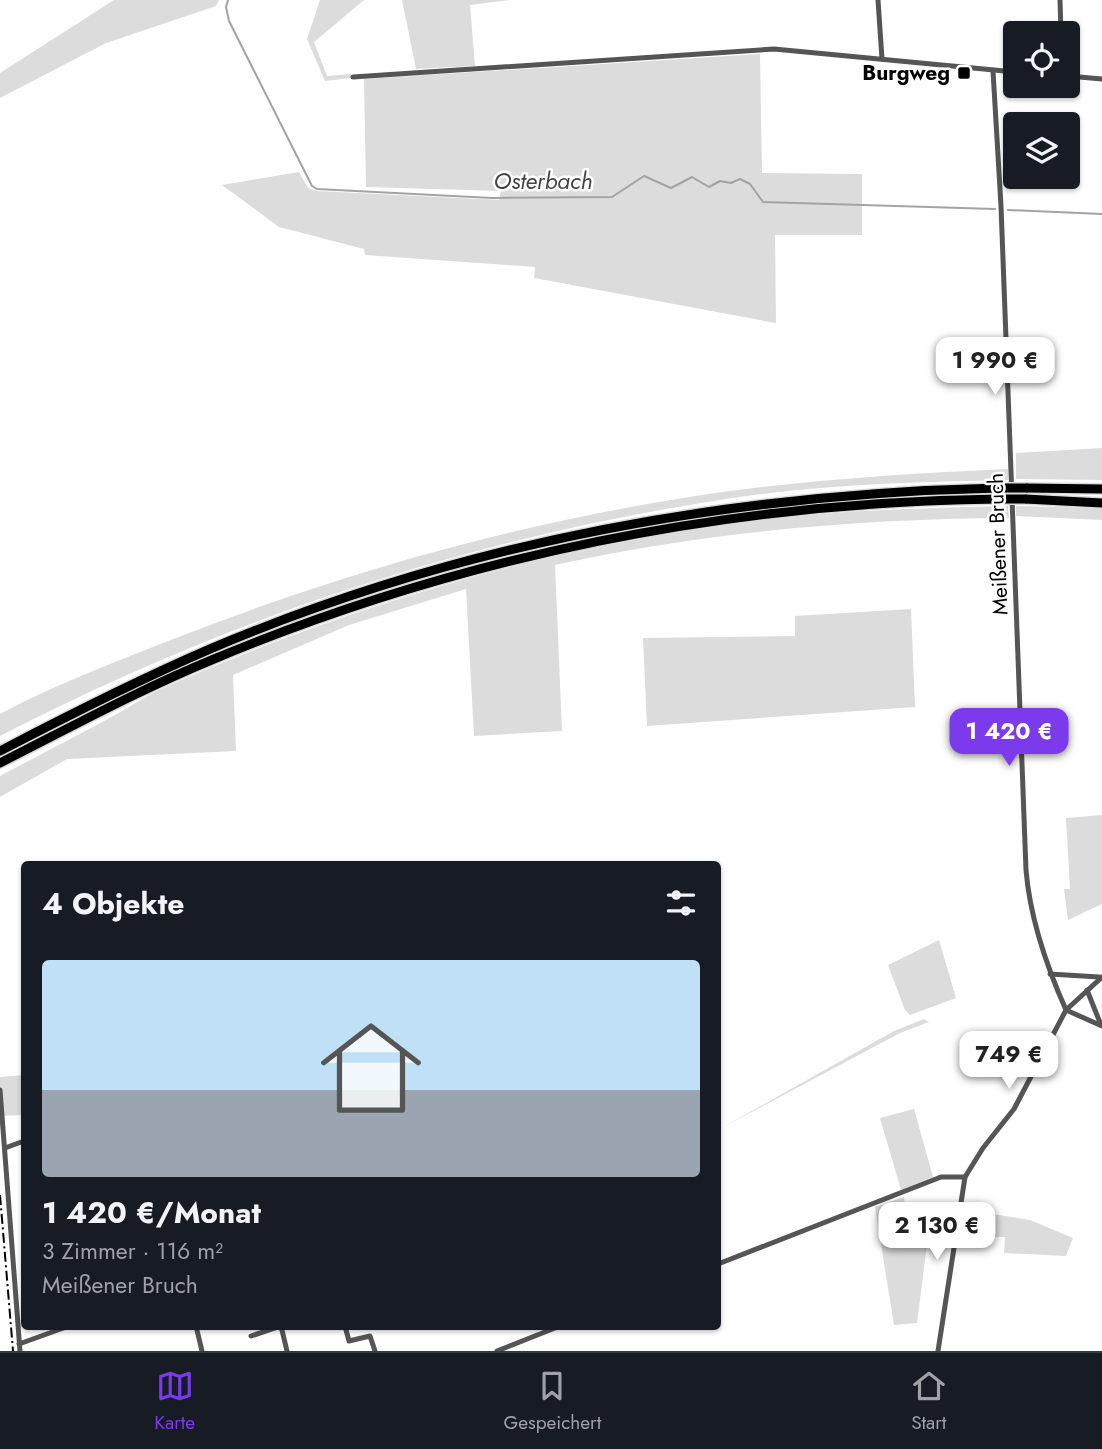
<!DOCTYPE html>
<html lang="de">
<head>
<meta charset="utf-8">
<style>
  :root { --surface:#171b24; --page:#20242c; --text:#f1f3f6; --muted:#9ea1a6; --line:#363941; --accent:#7c3aed }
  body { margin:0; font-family:Jost,sans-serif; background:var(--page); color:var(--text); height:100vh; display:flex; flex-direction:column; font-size:26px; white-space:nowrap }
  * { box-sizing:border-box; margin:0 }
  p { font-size:23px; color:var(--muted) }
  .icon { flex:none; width:38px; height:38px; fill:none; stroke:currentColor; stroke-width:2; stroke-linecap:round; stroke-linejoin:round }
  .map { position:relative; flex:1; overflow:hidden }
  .side { position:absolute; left:21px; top:861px; width:700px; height:469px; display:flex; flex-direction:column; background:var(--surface); border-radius:7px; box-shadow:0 2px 5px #0004 }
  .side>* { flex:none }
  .tools { position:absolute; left:1003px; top:21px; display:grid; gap:14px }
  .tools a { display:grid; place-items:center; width:77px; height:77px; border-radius:7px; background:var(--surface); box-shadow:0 2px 5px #0004; font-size:35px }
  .price { position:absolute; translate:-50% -60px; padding:0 16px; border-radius:14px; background:#fff; color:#222; font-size:23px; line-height:46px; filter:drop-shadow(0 2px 4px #0008) }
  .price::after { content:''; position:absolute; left:50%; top:42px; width:21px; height:16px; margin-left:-10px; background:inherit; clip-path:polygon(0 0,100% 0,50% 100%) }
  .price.active { background:var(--accent); color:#fff }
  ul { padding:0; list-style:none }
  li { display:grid; align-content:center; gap:14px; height:371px; padding:0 21px }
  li+li { border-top:2px solid var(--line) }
  li span { display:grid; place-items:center; height:217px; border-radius:7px; color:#555 }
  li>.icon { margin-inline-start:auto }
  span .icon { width:126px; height:126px; fill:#fffc; stroke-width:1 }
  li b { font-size:30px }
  h2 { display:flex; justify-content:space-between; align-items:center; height:84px; padding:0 21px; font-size:30px }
  .menu { display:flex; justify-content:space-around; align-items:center; height:98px; border-top:2px solid var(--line); background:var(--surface); font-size:19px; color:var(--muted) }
  .menu a { display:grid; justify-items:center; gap:4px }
  .menu .active { color:var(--accent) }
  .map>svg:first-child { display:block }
  .green { fill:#dcdcdc }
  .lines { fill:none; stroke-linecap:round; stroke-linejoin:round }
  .stream { stroke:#a3a3a3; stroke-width:2 }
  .trunk-casing { stroke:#dbdbdb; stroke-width:12 }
  .minor { stroke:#555; stroke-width:5 }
  .trunk { stroke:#000; stroke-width:9 }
  .rail { stroke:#000; stroke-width:2; stroke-dasharray:10 3.5 2 3.5; stroke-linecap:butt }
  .trunk-bridge-casing { stroke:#dbdbdb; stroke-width:12; stroke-linecap:butt }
  .trunk-bridge { stroke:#000; stroke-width:9 }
  .poi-dot { fill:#000; stroke:#fff; stroke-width:2.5 }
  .labels { text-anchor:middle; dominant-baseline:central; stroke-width:5; stroke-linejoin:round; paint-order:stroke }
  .poi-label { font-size:21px; font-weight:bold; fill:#000; stroke:#fff; text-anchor:end }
  .street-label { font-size:21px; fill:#000; stroke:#fff }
  .water-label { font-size:23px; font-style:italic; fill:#444; stroke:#fff }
</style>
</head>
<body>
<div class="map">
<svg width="1102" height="1351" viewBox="0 0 1102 1351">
  <rect width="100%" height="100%" fill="#fff"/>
  <g class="green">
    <path d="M114,0H219L216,6L106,43L0,98V73Z"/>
    <path d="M320,0H364L314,42L327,76L351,74V78L325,81L307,39Z"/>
    <path d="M402,0H510L470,5L475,66L416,69Z"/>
    <path d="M760,54L762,173L862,174V235H775L776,323L534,278L535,267L365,255L364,249L279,227L222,185L299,172L308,188L317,191L499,200L501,191L366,187L364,79Z"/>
    <path d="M1102,448V480L1016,479V453Z"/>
    <path d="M1008,469V480C918,482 828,484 739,497C481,535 231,616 0,736V714C60,682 125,658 189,633C347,572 510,526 677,499C786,481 897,474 1008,469Z"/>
    <path d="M1008,506L1009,518C855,519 706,532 555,565L562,731L474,736L466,589L349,625L233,675L236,751L67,759L0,797V776C39,755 79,735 117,714C131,706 144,697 159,690C340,609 531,552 728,524C821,511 915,508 1008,506Z"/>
    <path d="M1016,506L1102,508V520L1016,516Z"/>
    <path d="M911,609L915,707L647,726L643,638L795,636V616Z"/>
    <path d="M1102,815V904L1068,920L1064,889H1070L1066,818Z"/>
    <path d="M939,940L956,998L910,1015L905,1010L888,965Z"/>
    <path d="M924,1019L929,1022L900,1033L718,1130L894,1031Z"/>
    <path d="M24,1075V1115L0,1116V1077Z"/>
    <path d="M914,1109L933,1177L901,1190L880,1118Z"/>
    <path d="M904,1197L907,1236H928L917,1323L894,1325L875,1207Z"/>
    <path d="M962,1209L1030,1220L1073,1238L1066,1256L1004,1253L1005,1237H978L977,1247L958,1246Z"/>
  </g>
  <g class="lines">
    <g class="stream">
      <path d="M228,0L226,7L229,21L312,186L317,189L492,198L612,197L644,176L671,188L692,177L709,187L720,181L731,183L740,179L750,184L763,202L995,209"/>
      <path d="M1008,210L1102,214"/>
    </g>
    <g class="trunk-casing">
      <g id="trunk">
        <path d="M1026,488L1102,489"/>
        <path d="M1025,499L1102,503"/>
        <path d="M0,751C69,715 138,680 210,649C460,543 728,494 999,488"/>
        <path d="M0,763C71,727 141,689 214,659C463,555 730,502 999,499"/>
      </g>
    </g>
    <g class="minor">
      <path d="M878,0L882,59"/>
      <path d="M1060,0L1061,33"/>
      <path d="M993,71L1001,206L1026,870C1030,919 1046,965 1066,1010"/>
      <path d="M1068,76L1102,79"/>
      <path d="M353,77L774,49L1015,72"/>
      <path d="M1050,974L1099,977"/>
      <path d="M1087,990L1101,1025"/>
      <path d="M1066,1010L1102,1026"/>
      <path d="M0,1090L20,1351"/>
      <path d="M5,1148L24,1141"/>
      <path d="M718,1264L941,1177H965"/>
      <path d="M196,1326L202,1351"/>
      <path d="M281,1326L287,1351"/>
      <path d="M345,1326L349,1341L370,1336L375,1351"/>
      <path d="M251,1336L281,1326"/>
      <path d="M19,1344L69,1326"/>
      <path d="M497,1351L560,1326"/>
      <path d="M938,1351L965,1177L983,1148L1014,1109L1066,1010L1102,977"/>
    </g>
    <use href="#trunk" class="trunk"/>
    <path class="rail" d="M0,1195L13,1351"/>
    <g class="trunk-bridge-casing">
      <g id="trunk-bridge">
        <path d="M999,488H1026"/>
        <path d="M999,499H1025"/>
      </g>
    </g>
    <use href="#trunk-bridge" class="trunk-bridge"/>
  </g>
  <rect class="poi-dot" x="957" y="66" width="14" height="14" rx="3.5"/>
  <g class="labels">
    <g class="poi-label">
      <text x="950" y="73">Burgweg</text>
    </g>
    <g class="street-label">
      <text transform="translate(998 544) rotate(-92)">Meißener Bruch</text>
    </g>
    <g class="water-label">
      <text x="543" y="181">Osterbach</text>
    </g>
  </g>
</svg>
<div class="tools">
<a><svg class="icon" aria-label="locate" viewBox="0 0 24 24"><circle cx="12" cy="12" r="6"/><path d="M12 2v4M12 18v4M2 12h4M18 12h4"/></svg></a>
<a><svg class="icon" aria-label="layers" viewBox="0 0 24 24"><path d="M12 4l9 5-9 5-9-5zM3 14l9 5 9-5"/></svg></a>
</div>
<b class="price" style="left:995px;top:397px">1 990 €</b>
<b class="price active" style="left:1009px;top:768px">1 420 €</b>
<b class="price" style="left:1009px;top:1091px">749 €</b>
<b class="price" style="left:937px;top:1262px">2 130 €</b>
<section class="side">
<h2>4 Objekte<svg class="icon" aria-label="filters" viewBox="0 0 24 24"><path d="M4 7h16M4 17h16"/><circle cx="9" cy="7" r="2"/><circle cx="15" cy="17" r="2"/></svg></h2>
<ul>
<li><span style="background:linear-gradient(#bfe0f5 60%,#9aa5b1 0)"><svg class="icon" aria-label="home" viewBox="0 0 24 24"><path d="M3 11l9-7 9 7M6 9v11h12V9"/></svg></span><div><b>1 420 €/Monat</b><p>3 Zimmer · 116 m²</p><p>Meißener Bruch</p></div></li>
</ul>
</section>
</div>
<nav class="menu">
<a class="active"><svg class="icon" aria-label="map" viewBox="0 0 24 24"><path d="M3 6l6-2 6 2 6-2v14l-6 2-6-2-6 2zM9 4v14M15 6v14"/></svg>Karte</a>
<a><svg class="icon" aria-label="saved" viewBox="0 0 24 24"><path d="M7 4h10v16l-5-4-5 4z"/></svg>Gespeichert</a>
<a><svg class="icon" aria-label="home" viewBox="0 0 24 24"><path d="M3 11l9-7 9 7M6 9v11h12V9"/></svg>Start</a>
</nav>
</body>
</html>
